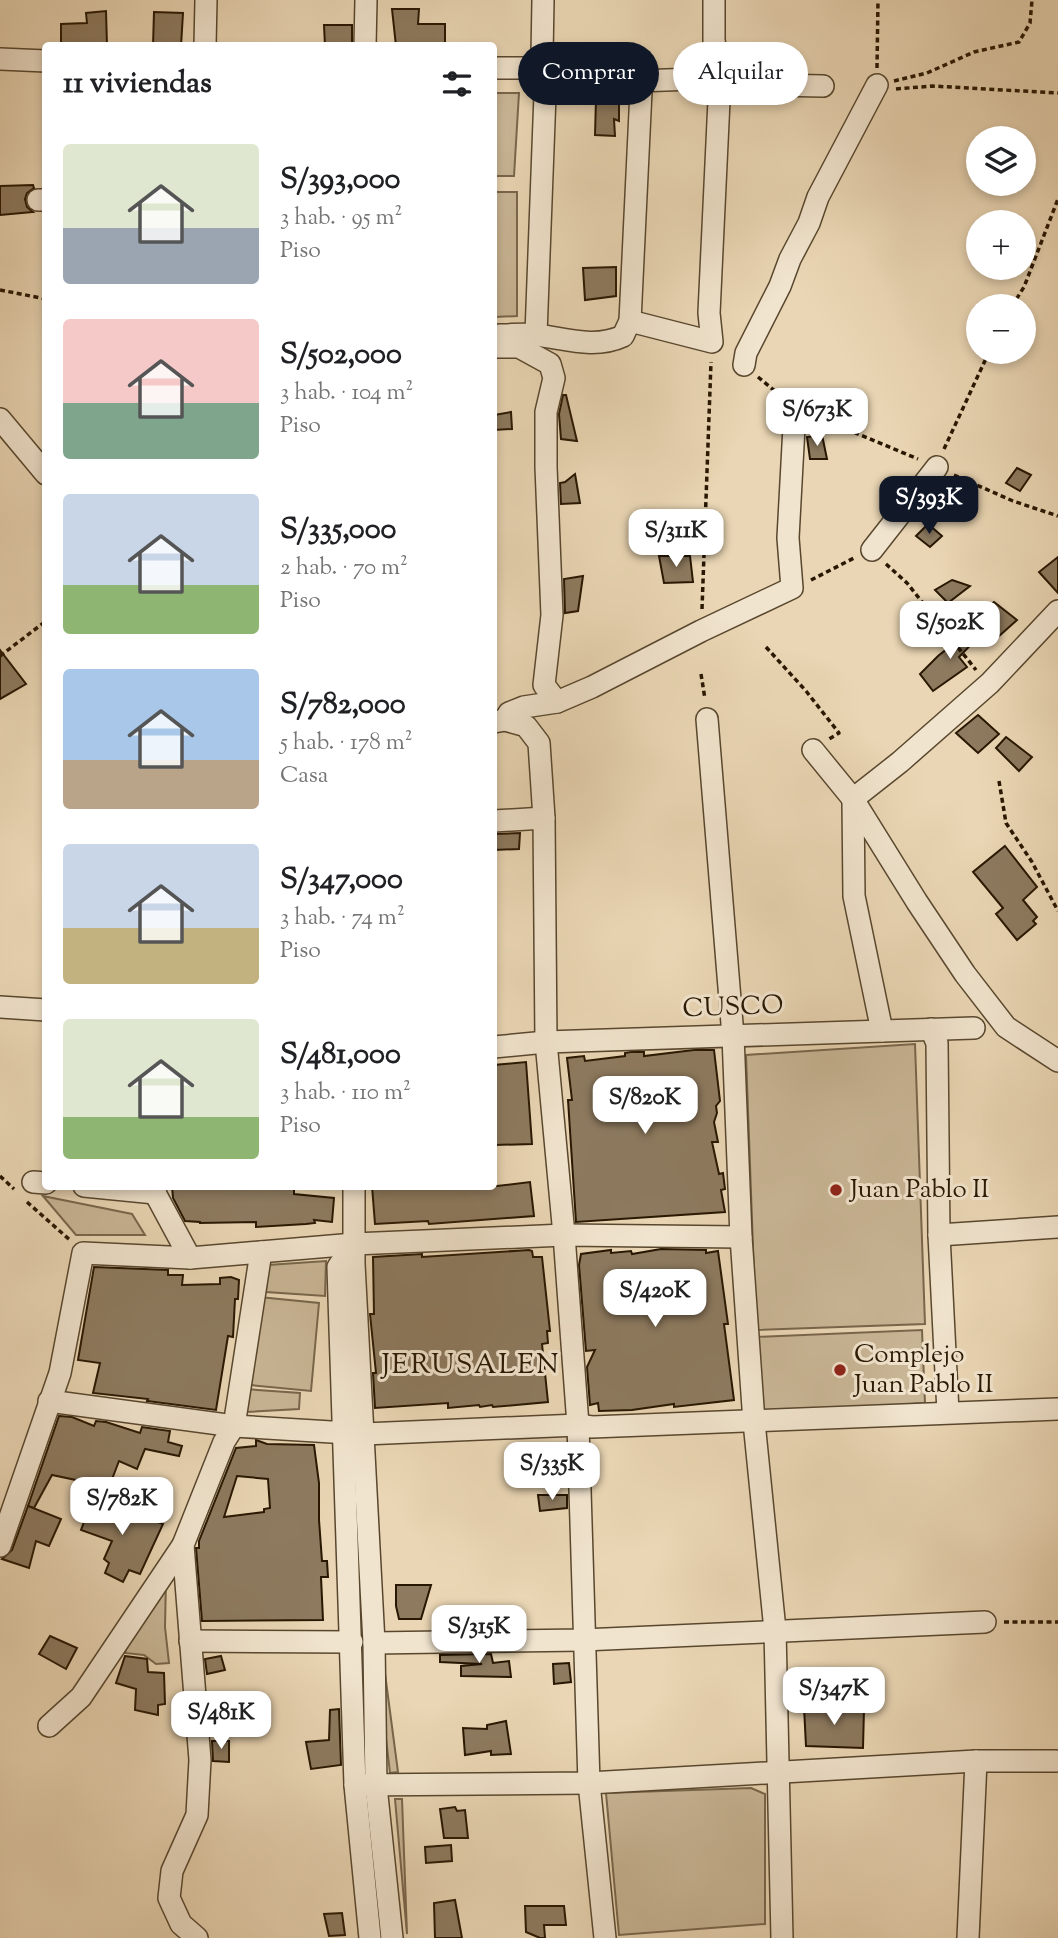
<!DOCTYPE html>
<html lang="es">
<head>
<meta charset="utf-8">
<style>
  :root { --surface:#fff; --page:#f2f2f2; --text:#202124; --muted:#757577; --accent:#111827 }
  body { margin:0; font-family:"Sorts Mill Goudy",serif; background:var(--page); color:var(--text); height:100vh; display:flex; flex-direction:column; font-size:26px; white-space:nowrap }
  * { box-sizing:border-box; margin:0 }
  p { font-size:23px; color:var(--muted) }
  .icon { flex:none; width:38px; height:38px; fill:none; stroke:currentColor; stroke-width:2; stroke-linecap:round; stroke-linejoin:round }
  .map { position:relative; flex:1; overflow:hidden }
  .sheet { position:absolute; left:42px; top:42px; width:455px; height:1148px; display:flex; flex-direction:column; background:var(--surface); border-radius:7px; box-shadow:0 4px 10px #0003 }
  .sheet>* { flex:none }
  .top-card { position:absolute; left:518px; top:42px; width:434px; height:63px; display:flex; gap:14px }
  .fabs { position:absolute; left:966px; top:126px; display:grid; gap:14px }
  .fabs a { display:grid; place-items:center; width:70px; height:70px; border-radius:50%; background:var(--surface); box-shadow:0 4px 10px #0003; font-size:35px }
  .price { position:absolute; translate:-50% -60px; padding:0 16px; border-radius:14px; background:#fff; color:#222; font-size:23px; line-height:46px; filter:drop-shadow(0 2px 4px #0008) }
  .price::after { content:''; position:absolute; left:50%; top:42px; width:21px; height:16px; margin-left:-10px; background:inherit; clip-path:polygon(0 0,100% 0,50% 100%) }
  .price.current { background:var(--accent); color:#fff }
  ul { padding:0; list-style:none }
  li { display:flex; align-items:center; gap:21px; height:175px; padding:0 21px }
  li span { display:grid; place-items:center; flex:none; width:196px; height:140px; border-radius:7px; color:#555 }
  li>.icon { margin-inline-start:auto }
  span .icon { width:84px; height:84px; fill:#fffc; stroke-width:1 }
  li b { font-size:30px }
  h2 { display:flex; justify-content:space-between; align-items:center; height:84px; padding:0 21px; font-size:30px }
  .chip { padding:0 24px; border-radius:32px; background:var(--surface); box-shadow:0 4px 10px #0003; font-size:24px; line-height:63px }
  .chip.current { background:var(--accent); color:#fff }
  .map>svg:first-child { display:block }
  .green { fill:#c9b696; stroke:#78664c; stroke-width:2 }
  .building { fill:#8d7a5f; stroke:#281702; stroke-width:2; fill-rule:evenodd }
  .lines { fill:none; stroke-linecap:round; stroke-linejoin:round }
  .minor-casing { stroke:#58472e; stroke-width:24 }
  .path { stroke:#281702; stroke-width:3.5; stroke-dasharray:5 3.5; stroke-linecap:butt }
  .minor { stroke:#f1e4ce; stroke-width:21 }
  .poi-dot { fill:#8f2418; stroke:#f1e4ce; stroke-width:2.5 }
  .labels { text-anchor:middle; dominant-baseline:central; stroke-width:6; stroke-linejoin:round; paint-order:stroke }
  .street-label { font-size:26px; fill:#281702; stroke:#f1e4ce }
  .poi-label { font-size:26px; fill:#281702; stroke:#f1e4ce; text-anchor:start }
  .neighbourhood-label { font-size:28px; letter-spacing:2px; fill:#281702; stroke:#f1e4ce }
</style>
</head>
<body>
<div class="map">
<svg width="1058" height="1938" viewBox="0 0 1058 1938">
  <rect width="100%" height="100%" fill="#ead6b4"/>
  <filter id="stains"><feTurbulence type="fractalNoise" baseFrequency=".00286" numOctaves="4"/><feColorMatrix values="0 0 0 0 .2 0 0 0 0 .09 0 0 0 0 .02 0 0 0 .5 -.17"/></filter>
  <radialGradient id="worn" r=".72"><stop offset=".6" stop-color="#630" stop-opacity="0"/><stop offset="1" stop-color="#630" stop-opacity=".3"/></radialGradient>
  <g class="green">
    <path d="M494,93H519L514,176H494Z"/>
    <path d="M494,192H517V316L494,317Z"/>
    <path d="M915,1044L925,1324L756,1330L746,1055Z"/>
    <path d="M43,1196L132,1214L145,1235H76Z"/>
    <path d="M326,1261L325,1296L266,1292L268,1265Z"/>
    <path d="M259,1297L319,1303L311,1391L250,1385Z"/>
    <path d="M922,1330L925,1403L758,1414L755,1337Z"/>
    <path d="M245,1389L300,1393L299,1409L246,1412Z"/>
    <path d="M166,1579L165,1627L169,1663L156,1664L144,1655L125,1653L129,1638Z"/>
    <path d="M382,1651L398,1772L390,1773L376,1652Z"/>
    <path d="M751,1788L765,1794V1924L619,1935L606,1793Z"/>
    <path d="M395,1799H402L407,1934Z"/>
  </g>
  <g class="building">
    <path d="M392,9H419L418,24H445V46H396Z"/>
    <path d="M106,11L107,46L61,44V24L87,23L86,13Z"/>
    <path d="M154,12L183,13L181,46H153Z"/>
    <path d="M324,25H352V46H325Z"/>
    <path d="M596,99L619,101V121L614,119L615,136L595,135Z"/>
    <path d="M33,185L34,188L27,193L25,199L27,207L33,212L0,215V186Z"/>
    <path d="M616,267V296L585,300L583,268Z"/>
    <path d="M563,395H566L577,441L561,439L559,414Z"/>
    <path d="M511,412L512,429L494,430V415Z"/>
    <path d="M822,435L827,459H810L807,437Z"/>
    <path d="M1017,468L1031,475L1020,491L1006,483Z"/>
    <path d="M575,474L580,503L561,504L560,483L565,482Z"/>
    <path d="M939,485L944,488L919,520L915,516Z"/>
    <path d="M928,524L942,536L930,547L916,536Z"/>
    <path d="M639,531L662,533V550L639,551Z"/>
    <path d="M659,556H690L693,582L664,583Z"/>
    <path d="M1058,557V593L1039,572Z"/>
    <path d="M583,576L578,611L565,613L564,579Z"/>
    <path d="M952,580L970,586L948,603L935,590Z"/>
    <path d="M994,602L1017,620L998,637L974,619Z"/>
    <path d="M977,625L983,632L959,657L967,667L933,691L920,674L938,656Z"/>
    <path d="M0,650L26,684L0,699Z"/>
    <path d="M978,715L999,734L978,753L956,733Z"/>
    <path d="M1006,737L1032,757L1019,771L996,748Z"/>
    <path d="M520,833L519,849L494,850V834Z"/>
    <path d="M1005,846L1037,887L1023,900L1037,917L1033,921L1036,924L1017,940L996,914L1003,908L973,872Z"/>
    <path d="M694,1050H714L720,1101L716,1106L717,1113L714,1122L718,1142H712L719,1174L723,1173L725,1189L721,1190L725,1212L576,1222L568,1100H572L567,1058L584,1056L585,1061L625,1056V1053L631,1052H644V1056Z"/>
    <path d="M526,1062L532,1144L494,1145V1065Z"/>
    <path d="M530,1182L534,1216L429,1224L428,1221L375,1224L372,1186H497Z"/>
    <path d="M172,1186H294V1194L334,1198L332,1222L314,1220L315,1223L306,1224L256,1227V1222L200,1223V1222L185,1221L173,1198Z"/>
    <path d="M661,1249L706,1250V1253L718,1251L728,1324H724L734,1400L674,1407V1404L632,1410L599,1411L598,1403L590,1405L587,1367L595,1350L586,1351L579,1265L581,1254L611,1250V1253L631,1251L632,1254Z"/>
    <path d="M529,1250L532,1251L533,1257H542L550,1331H547L548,1343L542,1344L548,1402L493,1407L492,1405L480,1407L479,1405L448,1408V1403L375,1408L373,1373H376L370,1314H374L373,1257L422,1254V1257Z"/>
    <path d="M94,1267L168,1270V1275H183L182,1285L220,1284V1278L231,1277L239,1280L238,1299H235L233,1337L228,1336L216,1410L147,1401L148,1399L93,1393L100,1363L78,1360Z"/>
    <path d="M59,1416L72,1417L94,1426L96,1421L106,1422L140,1433L142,1427L170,1431L168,1442L182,1446L179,1456L145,1449L137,1469L119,1461L109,1487L52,1475L34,1508L28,1506Z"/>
    <path d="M256,1440L267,1444L314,1445L319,1483V1520L322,1561H327L328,1577H321L323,1620L202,1621L196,1548H199V1541L236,1448L256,1446ZM237,1476L268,1479L270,1508L264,1509V1512L224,1517Z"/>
    <path d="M538,1495H567V1508L540,1511Z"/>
    <path d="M93,1498L163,1524L140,1574L129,1570L123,1582L105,1573L109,1563L104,1559L112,1541L81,1530Z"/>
    <path d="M28,1506L61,1519L49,1546L36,1541L29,1568L2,1559L12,1550Z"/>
    <path d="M396,1585H431L421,1619H399L396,1606Z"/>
    <path d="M50,1636L77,1648L66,1669L39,1654Z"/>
    <path d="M491,1654L493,1663L509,1661L511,1677L461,1676V1666L482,1664L440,1662V1655Z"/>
    <path d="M125,1656L147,1659L148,1672L164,1673L165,1704L158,1705V1715L135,1710L136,1689L116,1683Z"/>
    <path d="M221,1656L225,1670L207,1674L205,1659Z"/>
    <path d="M569,1663L571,1682L554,1684L553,1664Z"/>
    <path d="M804,1707L864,1709L863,1748L806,1746Z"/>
    <path d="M339,1709L341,1765L311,1769L306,1742L329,1740L330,1710Z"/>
    <path d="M506,1721L511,1754L491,1755V1751L465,1755L463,1728L487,1729V1725Z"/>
    <path d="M212,1741H229V1762L213,1761Z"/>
    <path d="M455,1807L457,1811L465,1810L468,1838H444L440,1809Z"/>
    <path d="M451,1845L452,1861L426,1863L425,1847Z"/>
    <path d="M455,1900L462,1938H435L434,1903Z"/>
    <path d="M525,1906H564L566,1925H544L545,1938H540L526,1932Z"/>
    <path d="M342,1913L345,1935L329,1936L324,1914Z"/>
  </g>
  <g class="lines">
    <g class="minor-casing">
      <g id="minor">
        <path d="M205,46L206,0"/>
        <path d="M365,46L366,0"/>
        <path d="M0,59L46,61"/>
        <path d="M494,68H546L560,75L630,76L638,81L749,77L774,85L823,86"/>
        <path d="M38,200H46"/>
        <path d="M630,321L712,342L709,313L720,79L714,40V0"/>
        <path d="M536,334L546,68L542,55L543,0"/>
        <path d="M499,335C512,335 525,333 537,335C567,339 595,349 623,336L630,321L641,91L638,81"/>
        <path d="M494,347H519L550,364L554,378L546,412V467L552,615L544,685L557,702"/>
        <path d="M744,365L746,353L780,286L790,259L809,223L818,197L877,85"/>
        <path d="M0,419L46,474"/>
        <path d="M872,550L937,467"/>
        <path d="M707,719L733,1036L741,1237L754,1422L775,1630L782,1938"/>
        <path d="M505,720L509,713L524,707L557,702L592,687L701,631L792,588L788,538L795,408"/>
        <path d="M494,722L505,720L526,726L539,743L544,818L546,1042L564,1235L578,1425L589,1783L605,1938"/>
        <path d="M813,750L853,799L917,902L965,974L1006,1027L1058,1061"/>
        <path d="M853,799L900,762L990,683L1058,611"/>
        <path d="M853,801L854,896L882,1031"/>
        <path d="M494,821L544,818"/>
        <path d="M0,1007L46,1010"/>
        <path d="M931,1029L937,1043L939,1235L948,1412"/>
        <path d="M494,1047L546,1042L974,1028"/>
        <path d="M33,1182L46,1183"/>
        <path d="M84,1186L155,1193"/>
        <path d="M156,1186L155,1193L190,1258"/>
        <path d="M354,1186V1264L374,1643L376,1786L392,1938"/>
        <path d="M939,1235L1058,1227"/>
        <path d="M354,1244L338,1267L355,1785L370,1938"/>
        <path d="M49,1401L234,1426L364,1434L578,1425L592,1427L1058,1409"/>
        <path d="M0,1546L60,1373L83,1253L190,1258L354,1244L564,1235L741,1237"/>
        <path d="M190,1641L352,1642"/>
        <path d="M374,1643L583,1640L985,1622"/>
        <path d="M49,1726L81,1697L183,1545"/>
        <path d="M355,1785L589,1783L976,1761H1056"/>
        <path d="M197,1938L181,1924L169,1898L172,1871L197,1815L200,1760L183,1545L224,1442L234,1426L261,1252"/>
        <path d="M968,1938L976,1761"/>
      </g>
    </g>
    <g class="path">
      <path d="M877,68L878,0"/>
      <path d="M894,81L927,73L974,52L1019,42L1030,23L1032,0"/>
      <path d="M896,89L932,86L1058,93"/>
      <path d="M0,290L46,299"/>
      <path d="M1012,306L1024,287L1058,199"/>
      <path d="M758,377L782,397"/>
      <path d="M815,416L918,459"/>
      <path d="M944,449L989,352"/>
      <path d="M954,475L1013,501L1058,516"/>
      <path d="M886,564L907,583L976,670"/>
      <path d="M811,580L854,558"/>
      <path d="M702,609L711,362"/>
      <path d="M766,647L806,691L839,733L829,739"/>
      <path d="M0,656L46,621"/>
      <path d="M701,674L705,699"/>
      <path d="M999,781L1006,823L1032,862L1058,911"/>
      <path d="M0,1176L14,1189"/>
      <path d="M27,1202L71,1241"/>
      <path d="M1004,1622H1058"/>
    </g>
    <use href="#minor" class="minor"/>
  </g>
  <g class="poi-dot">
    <circle cx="836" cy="1190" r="7"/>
    <circle cx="840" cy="1370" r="7"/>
  </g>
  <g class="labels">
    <g class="street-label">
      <text transform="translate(733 1008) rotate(-2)">CUSCO</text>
    </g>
    <g class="poi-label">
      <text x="850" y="1190">Juan Pablo II</text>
      <text x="854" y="1355">Complejo<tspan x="854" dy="30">Juan Pablo II</tspan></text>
    </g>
    <g class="neighbourhood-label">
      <text x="471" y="1366">JERUSALEN</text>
    </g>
  </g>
  <rect width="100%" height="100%" filter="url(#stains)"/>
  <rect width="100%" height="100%" fill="url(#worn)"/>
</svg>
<div class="fabs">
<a><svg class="icon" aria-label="layers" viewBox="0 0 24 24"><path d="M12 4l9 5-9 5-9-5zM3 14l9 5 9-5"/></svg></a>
<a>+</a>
<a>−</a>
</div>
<b class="price" style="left:817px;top:448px">S/673K</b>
<b class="price current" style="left:929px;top:536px">S/393K</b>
<b class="price" style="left:676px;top:569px">S/311K</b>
<b class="price" style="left:950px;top:661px">S/502K</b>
<b class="price" style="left:645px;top:1136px">S/820K</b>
<b class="price" style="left:655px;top:1329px">S/420K</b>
<b class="price" style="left:552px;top:1502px">S/335K</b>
<b class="price" style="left:122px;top:1537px">S/782K</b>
<b class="price" style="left:479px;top:1665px">S/315K</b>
<b class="price" style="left:834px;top:1727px">S/347K</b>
<b class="price" style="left:221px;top:1751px">S/481K</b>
<div class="top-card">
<a class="chip current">Comprar</a>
<a class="chip">Alquilar</a>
</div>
<section class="sheet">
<h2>11 viviendas<svg class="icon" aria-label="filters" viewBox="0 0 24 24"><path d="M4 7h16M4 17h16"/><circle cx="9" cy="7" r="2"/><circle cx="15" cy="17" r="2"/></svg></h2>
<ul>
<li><span style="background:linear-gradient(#dfe7d0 60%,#9aa5b1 0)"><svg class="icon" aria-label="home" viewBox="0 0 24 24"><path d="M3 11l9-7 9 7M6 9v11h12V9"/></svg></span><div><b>S/393,000</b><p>3 hab. · 95 m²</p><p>Piso</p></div></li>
<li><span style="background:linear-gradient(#f6c9c9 60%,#7fa58c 0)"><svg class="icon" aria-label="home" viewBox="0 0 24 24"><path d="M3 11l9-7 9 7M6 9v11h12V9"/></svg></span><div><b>S/502,000</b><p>3 hab. · 104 m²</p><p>Piso</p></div></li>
<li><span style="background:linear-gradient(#c9d6e8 65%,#8fb573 0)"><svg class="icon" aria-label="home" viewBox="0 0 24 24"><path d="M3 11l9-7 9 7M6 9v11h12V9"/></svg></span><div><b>S/335,000</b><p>2 hab. · 70 m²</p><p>Piso</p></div></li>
<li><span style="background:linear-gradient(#a9c7e8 65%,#b9a48a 0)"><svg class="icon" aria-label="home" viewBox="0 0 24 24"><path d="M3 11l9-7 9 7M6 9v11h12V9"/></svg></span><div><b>S/782,000</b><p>5 hab. · 178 m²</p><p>Casa</p></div></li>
<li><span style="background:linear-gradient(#c9d6e8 60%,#c2b280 0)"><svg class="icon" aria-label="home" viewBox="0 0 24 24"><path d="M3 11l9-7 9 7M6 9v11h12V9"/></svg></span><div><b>S/347,000</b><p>3 hab. · 74 m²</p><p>Piso</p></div></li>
<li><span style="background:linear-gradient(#dfe7d0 70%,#8fb573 0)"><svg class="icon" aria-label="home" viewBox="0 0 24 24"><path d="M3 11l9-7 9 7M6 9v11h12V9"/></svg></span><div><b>S/481,000</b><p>3 hab. · 110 m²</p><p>Piso</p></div></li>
</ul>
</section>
</div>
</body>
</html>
